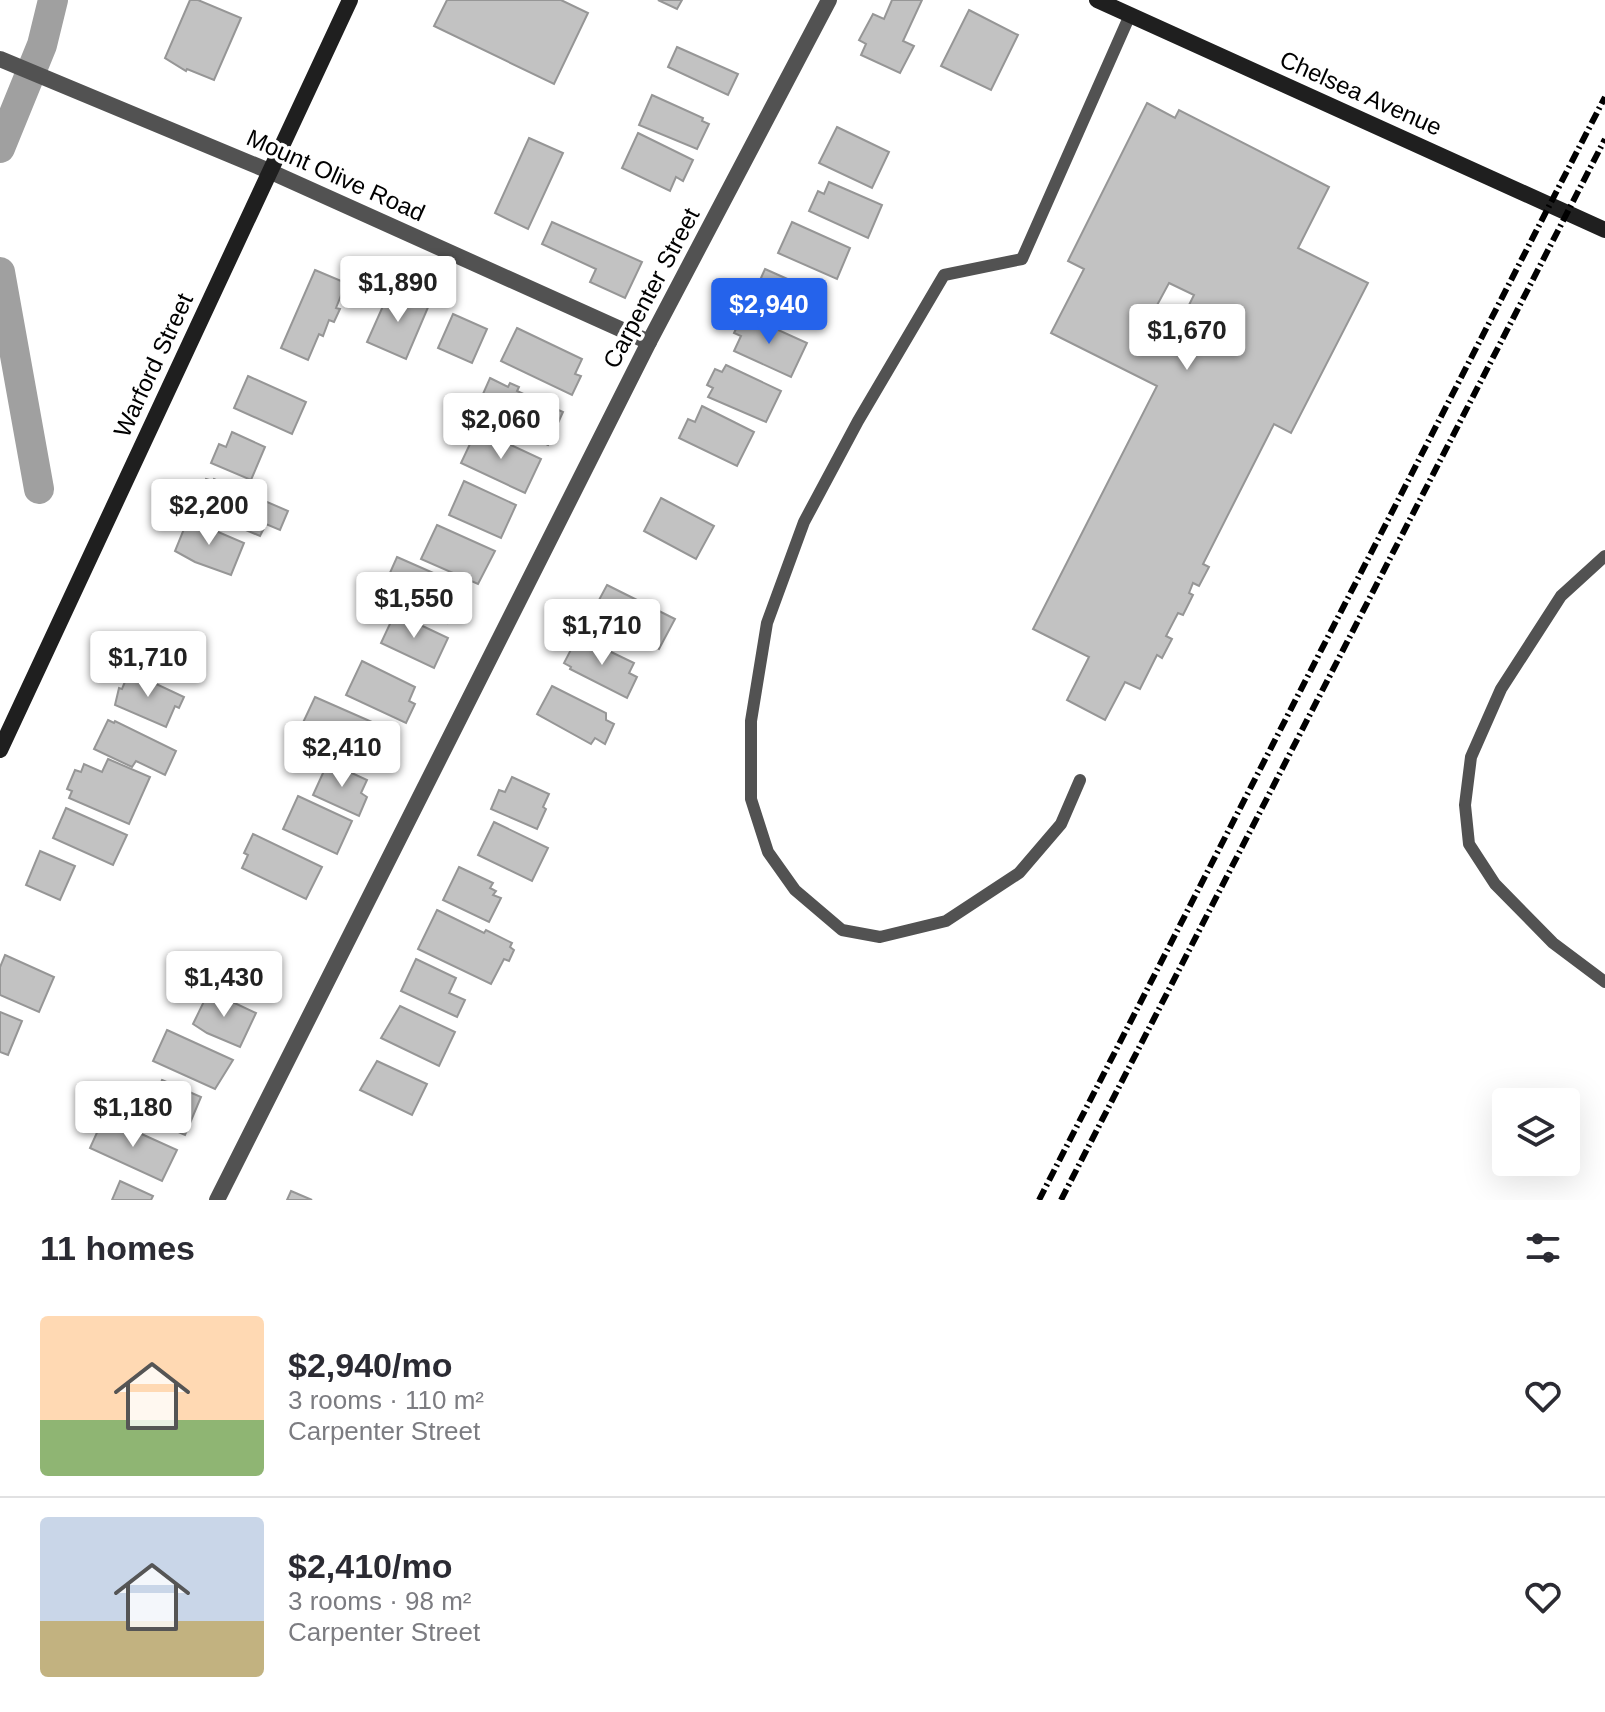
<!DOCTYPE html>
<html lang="en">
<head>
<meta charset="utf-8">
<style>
  :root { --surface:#fff; --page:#f2f2f3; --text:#2b2b33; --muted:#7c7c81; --line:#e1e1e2; --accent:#2563eb }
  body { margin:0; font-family:Helvetica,sans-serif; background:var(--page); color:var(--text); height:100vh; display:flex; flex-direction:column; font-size:30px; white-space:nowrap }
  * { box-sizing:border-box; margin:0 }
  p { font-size:26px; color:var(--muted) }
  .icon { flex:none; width:44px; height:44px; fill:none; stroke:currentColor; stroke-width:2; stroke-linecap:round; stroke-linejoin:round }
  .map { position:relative; height:1200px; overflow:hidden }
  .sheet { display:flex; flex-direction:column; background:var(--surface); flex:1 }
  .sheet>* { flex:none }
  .fabs { position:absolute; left:1492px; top:1088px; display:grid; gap:16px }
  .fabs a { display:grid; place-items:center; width:88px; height:88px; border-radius:8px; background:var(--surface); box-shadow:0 8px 32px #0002; font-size:40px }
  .price { position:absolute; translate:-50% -68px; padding:0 18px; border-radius:8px; background:#fff; color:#222; font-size:26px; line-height:52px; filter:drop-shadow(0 2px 4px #0008) }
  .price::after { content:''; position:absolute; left:50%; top:48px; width:24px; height:18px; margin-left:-12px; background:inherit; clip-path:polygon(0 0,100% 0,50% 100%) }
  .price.active { background:var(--accent); color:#fff }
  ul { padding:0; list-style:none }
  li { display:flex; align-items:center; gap:24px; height:200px; padding:0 40px }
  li+li { border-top:2px solid var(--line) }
  li span { display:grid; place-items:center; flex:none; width:224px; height:160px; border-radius:8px; color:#555 }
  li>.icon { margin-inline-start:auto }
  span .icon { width:96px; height:96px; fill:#fffc; stroke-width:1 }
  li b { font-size:34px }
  h2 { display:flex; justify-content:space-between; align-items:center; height:96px; padding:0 40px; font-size:34px }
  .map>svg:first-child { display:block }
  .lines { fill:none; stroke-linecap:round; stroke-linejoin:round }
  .canal { stroke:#a0a0a0; stroke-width:30 }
  .building { fill:#c2c2c2; stroke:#969696; stroke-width:2; fill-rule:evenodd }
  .lane { stroke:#525252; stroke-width:12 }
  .street { stroke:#525252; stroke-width:16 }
  .secondary { stroke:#1f1f1f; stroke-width:16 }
  .rail { stroke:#000; stroke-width:6; stroke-dasharray:12 4 2 4; stroke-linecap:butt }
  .labels { text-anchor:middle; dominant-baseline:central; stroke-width:7; stroke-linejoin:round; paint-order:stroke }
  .street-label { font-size:24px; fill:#000; stroke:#fff }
</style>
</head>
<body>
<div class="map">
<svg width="1605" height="1200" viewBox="0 0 1605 1200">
  <rect width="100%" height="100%" fill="#fff"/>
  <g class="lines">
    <g class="canal">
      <path d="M0,148L42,45L53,0"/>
      <path d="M0,272L39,489"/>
    </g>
  </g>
  <g class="building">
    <path d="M190,0H198L241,18L214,80L187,69L186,71L165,58Z"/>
    <path d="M447,0H561L588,13L554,84L434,26Z"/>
    <path d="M658,0H682L677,9Z"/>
    <path d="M892,0H922L903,41L914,46L900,73L861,55L866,44L859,40L873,14L884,19Z"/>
    <path d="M969,10L1018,35L991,90L941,66Z"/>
    <path d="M677,47L738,74L728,95L668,67Z"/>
    <path d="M652,95L703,118L702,121L709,124L697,149L639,125Z"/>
    <path d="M1147,103L1175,118L1179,110L1329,187L1298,248L1368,283L1291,433L1274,424L1203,564L1209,567L1199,586L1193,583L1189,593L1193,595L1183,615L1178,613L1166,636L1172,639L1162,658L1157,655L1140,689L1125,682L1105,720L1067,700L1089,657L1033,629L1157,386L1051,333L1084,269L1068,261ZM1169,283L1194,295L1188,307L1193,309L1188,318L1192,320L1184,337L1149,320Z"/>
    <path d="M837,127L889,152L872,188L819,163Z"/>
    <path d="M638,133L693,160L683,181L676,177L670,191L622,168Z"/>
    <path d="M529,138L563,153L528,229L495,213Z"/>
    <path d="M829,182L882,205L868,238L809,211L818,191L824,194Z"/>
    <path d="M552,222L642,262L625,298L590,282L596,269L542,244Z"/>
    <path d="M792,222L850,248L837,279L778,253Z"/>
    <path d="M765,269L819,293L804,326L756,305L763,289L757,287Z"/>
    <path d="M315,270L346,283L336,308L340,309L334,322L329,320L323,336L319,334L308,360L281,348Z"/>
    <path d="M391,288L429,305L406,359L367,342Z"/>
    <path d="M453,314L487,329L472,363L438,348Z"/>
    <path d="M743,314L807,343L791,377L734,351L741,336L734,333Z"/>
    <path d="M517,328L582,359L575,374L581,376L572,395L501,361Z"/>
    <path d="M726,365L781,391L766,422L708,397L713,388L707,385L715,369L722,372Z"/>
    <path d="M248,376L306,402L292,434L234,408Z"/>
    <path d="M490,378L508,387L510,383L519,387L517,391L563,412L548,445L475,412Z"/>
    <path d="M702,406L754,432L737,466L679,438L688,419L695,422Z"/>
    <path d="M477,429L541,459L525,493L461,463Z"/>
    <path d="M232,432L265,447L251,480L211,463L219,444L226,447Z"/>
    <path d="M206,479L213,481L214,479L288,511L280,530L266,524L260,536L192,507Z"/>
    <path d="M464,481L516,505L501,538L449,515Z"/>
    <path d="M661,498L714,526L696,559L644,531Z"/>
    <path d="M188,519L244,543L231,575L195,562L175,551Z"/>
    <path d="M437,525L495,551L478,584L421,559Z"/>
    <path d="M397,557L463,586L447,623L381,593Z"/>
    <path d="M607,585L675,619L659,649L591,615Z"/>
    <path d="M395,613L448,638L434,668L381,643Z"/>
    <path d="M578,636L634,663L629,673L637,677L627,698L570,669L571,667L564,663Z"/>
    <path d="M362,661L415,687L409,701L415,704L406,723L346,695Z"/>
    <path d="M135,671L140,673L139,676L184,697L179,708L175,706L166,727L115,705L119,688L122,689L129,672L133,674Z"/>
    <path d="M552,686L606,713V720L614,724L605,744L595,738L591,744L537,714Z"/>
    <path d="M315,697L388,729L380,746L377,744L378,749L375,758L369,761L300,729Z"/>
    <path d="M108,720L114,723L115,721L176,751L165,775L136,761L132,767L94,749Z"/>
    <path d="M108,759L150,777L129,824L69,798L72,791L67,789L75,770L81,772L84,764L102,772Z"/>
    <path d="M328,762L367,780L361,793L367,797L359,816L313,795Z"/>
    <path d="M512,777L549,794L543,807L546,809L537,829L491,809L499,790L505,792Z"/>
    <path d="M298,796L352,821L337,854L283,829Z"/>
    <path d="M66,808L127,835L113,865L53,838Z"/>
    <path d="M494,822L548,848L532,881L478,855Z"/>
    <path d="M253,834L322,867L306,899L242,868L248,855L244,853Z"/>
    <path d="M40,851L75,866L60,900L26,885Z"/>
    <path d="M459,867L493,883L490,888L496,891L493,895L501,898L489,922L443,900Z"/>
    <path d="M437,910L484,933L486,930L512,943L510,947L514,950L509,961L504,959L491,984L418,949Z"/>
    <path d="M5,955L54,977L39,1012L0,995V967Z"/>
    <path d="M416,959L456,978L449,993L465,1000L457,1017L401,991Z"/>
    <path d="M209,991L256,1013L240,1047L207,1033L193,1024Z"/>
    <path d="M400,1006L455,1032L439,1066L381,1038Z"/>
    <path d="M0,1012L22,1021L8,1055L0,1052Z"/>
    <path d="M167,1030L233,1060L215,1089L153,1061Z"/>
    <path d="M377,1061L427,1084L412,1115L360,1090Z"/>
    <path d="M162,1080L201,1097L185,1135L146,1118Z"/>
    <path d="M104,1117L177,1150L162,1181L90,1148Z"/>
    <path d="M120,1181L153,1196L151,1200H112Z"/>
    <path d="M291,1191L312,1200H287Z"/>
  </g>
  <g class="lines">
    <g class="lane">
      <path d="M1605,556L1561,596L1501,689L1471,757L1465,805L1469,844L1495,884L1553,943L1605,982"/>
      <path d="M1080,780L1061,824L1019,873L946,921L880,937L842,930L795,890L768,852L751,799V721L767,623L804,522L858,421L944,275L1022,259L1130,15"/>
    </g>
    <g class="street">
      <path d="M0,59L269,171L649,342"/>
      <path d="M217,1200L649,342L829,0"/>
    </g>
    <g class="secondary">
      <path d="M1097,0L1605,230"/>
      <path d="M0,750L350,0"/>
    </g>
    <g class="rail">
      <path d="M1039,1200L1605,97"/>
      <path d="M1061,1200L1605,139"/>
    </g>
  </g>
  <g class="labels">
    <g class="street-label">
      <text transform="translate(1361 93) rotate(24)">Chelsea Avenue</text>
      <text transform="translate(336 175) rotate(24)">Mount Olive Road</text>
      <text transform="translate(651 288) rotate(-62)">Carpenter Street</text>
      <text transform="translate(153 365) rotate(-65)">Warford Street</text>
    </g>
  </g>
</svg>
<div class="fabs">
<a><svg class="icon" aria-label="layers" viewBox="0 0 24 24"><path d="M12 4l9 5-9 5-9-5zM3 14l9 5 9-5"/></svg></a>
</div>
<b class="price" style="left:398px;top:324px">$1,890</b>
<b class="price active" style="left:769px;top:346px">$2,940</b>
<b class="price" style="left:1187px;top:372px">$1,670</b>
<b class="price" style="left:501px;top:461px">$2,060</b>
<b class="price" style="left:209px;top:547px">$2,200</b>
<b class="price" style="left:414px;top:640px">$1,550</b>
<b class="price" style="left:602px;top:667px">$1,710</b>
<b class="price" style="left:148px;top:699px">$1,710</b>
<b class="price" style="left:342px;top:789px">$2,410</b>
<b class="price" style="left:224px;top:1019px">$1,430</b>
<b class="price" style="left:133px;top:1149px">$1,180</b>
</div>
<section class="sheet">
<h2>11 homes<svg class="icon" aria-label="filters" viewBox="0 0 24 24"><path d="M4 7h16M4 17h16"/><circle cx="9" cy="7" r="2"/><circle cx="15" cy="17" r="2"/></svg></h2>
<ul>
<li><span style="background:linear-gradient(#ffd9b3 65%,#8fb573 0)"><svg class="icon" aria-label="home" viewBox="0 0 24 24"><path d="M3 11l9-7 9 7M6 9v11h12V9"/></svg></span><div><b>$2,940/mo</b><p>3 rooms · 110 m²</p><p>Carpenter Street</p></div><svg class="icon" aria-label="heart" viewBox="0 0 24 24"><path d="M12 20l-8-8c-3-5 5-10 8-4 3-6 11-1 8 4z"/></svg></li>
<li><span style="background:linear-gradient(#c9d6e8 65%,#c2b280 0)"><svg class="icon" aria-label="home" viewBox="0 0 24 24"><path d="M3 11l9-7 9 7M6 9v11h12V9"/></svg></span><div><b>$2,410/mo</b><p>3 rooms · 98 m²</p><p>Carpenter Street</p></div><svg class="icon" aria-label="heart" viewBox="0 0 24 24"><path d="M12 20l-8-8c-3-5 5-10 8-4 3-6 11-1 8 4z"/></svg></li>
</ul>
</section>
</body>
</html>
